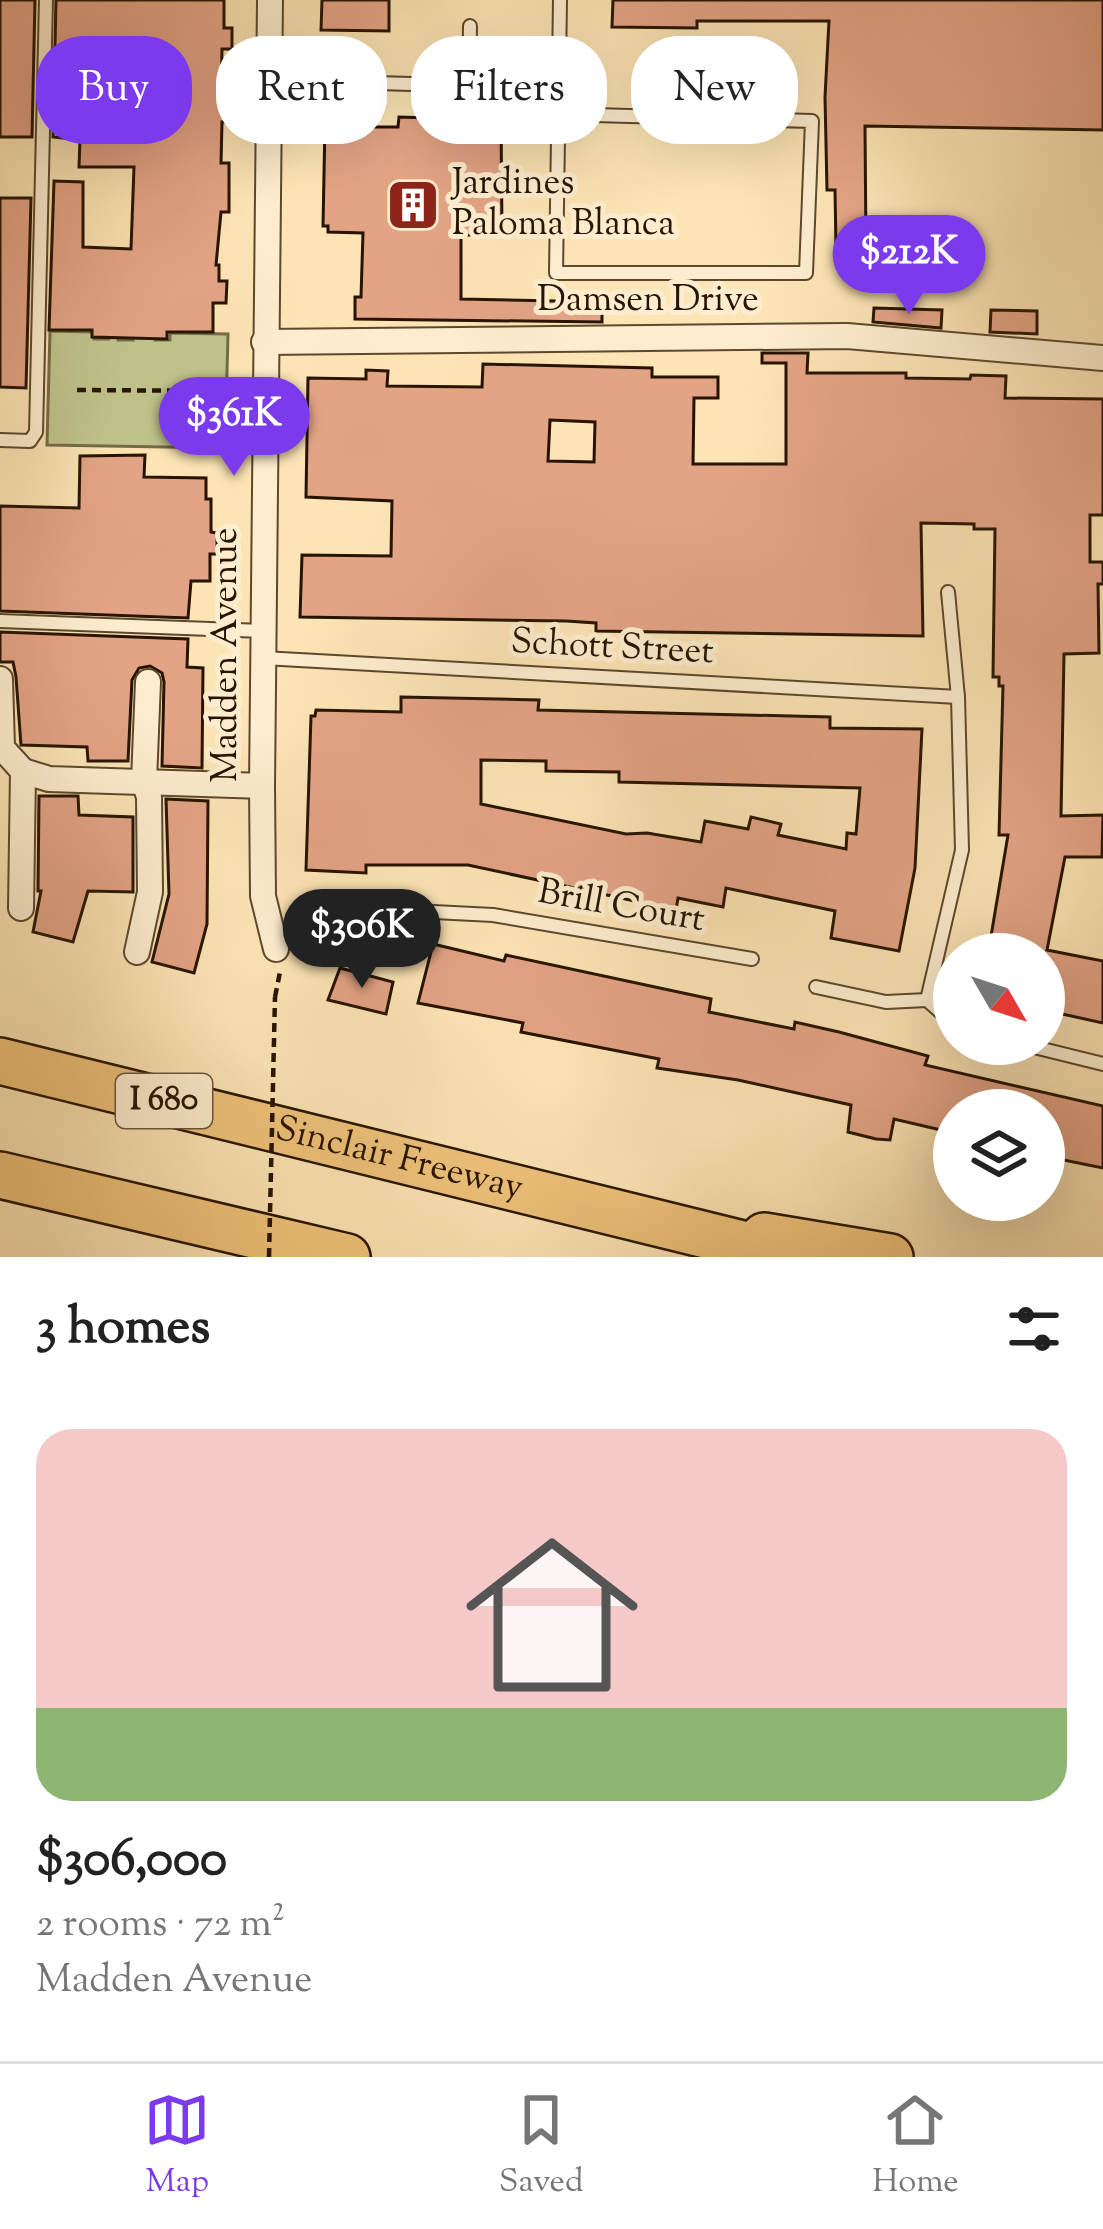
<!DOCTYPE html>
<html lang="en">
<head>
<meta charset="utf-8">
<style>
  :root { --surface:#fff; --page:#f2f2f2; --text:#222; --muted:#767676; --line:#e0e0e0; --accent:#7c3aed }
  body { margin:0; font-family:"Sorts Mill Goudy",serif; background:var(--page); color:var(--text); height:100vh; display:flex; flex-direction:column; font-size:45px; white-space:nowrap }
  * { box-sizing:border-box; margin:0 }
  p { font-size:39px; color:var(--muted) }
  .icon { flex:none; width:66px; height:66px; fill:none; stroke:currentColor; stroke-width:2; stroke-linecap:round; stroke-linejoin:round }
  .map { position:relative; height:1257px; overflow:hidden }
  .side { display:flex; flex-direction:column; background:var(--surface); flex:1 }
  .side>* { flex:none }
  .banner { position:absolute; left:36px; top:36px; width:1032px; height:108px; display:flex; gap:24px }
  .needle { width:78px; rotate:129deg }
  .buttons { position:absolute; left:933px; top:933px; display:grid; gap:24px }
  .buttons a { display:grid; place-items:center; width:132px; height:132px; border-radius:50%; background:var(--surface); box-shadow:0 12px 48px #0002; font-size:60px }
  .price { position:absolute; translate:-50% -102px; padding:0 27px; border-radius:42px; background:var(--accent); color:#fff; font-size:39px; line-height:78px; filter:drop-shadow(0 3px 6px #0008) }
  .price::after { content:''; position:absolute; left:50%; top:72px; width:36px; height:27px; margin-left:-18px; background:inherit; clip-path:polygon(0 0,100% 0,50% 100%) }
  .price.active { background:#222; color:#fff }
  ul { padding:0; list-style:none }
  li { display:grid; align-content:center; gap:24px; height:636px; padding:0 36px }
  li span { display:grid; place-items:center; height:372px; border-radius:36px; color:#555 }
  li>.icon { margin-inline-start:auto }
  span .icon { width:216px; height:216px; fill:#fffc; stroke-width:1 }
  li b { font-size:51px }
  h2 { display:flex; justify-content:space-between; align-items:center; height:144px; padding:0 36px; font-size:51px }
  .tag { padding:0 42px; border-radius:48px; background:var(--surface); box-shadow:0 12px 48px #0002; font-size:42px; line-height:108px }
  .tag.active { background:var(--accent); color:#fff }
  .tabs { display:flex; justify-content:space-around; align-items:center; height:168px; border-top:3px solid var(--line); background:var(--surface); font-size:33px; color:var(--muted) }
  .tabs a { display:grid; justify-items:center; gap:6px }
  .tabs .active { color:var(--accent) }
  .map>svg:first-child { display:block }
  .green { fill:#c0c48c; stroke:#746c46; stroke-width:3 }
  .building { fill:#e3a385; stroke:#271400; stroke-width:3; fill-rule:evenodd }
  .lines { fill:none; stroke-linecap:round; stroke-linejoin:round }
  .service-casing { stroke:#5c482d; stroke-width:16 }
  .minor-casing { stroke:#5c482d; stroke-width:28 }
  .motorway-casing { stroke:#271400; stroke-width:50 }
  .path { stroke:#271400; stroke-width:4.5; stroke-dasharray:9 6; stroke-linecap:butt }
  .service { stroke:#fdedce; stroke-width:12 }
  .minor { stroke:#fdedce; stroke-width:24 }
  .motorway { stroke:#eec27a; stroke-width:45 }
  .path-bridge { stroke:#271400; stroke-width:4.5; stroke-dasharray:9 6; stroke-linecap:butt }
  .labels { text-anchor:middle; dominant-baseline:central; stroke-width:10; stroke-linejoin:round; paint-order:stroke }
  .shield { fill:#fdedce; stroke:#67553e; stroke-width:3 }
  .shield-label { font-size:33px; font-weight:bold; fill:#271400 }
  .poi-label { font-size:36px; fill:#271400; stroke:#fdedce; text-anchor:start }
  .street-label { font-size:36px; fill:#271400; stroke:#fdedce }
</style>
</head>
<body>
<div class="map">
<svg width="1103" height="1257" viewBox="0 0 1103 1257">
  <rect width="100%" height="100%" fill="#fce4b4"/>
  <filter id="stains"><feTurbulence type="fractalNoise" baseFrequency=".00167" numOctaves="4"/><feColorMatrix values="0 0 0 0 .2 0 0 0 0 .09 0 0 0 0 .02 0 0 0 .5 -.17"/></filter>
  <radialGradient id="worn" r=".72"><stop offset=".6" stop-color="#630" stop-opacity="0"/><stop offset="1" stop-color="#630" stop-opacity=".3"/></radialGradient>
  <path class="green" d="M50,331L93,332L94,339H109L110,332H117L118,340H133V333H154L155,340H170V333L228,334L225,448L47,445Z"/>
  <g class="building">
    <path d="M0,0H35L32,137H0Z"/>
    <path d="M56,0H224V28H232V49H222L221,102H230L229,122H222L221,163H229V212H221L216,265H219V281H227L226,303H213V332H167V339L92,337V330H49L54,181L83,182V247L131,249L134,167H79L80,140L53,137Z"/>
    <path d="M322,0H389V31L321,30Z"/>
    <path d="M613,0H1103V130L865,126L866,247L836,248L835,190H827L825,97L829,21H697V28L612,27Z"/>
    <path d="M330,116H351L355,127H398L399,117L431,118V128L474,129L479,120H501L502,230H497V235H461V299L602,302V322L355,319V297H361L363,233L328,232V226H323L325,123H329Z"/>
    <path d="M0,198H31L26,388L0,387Z"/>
    <path d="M874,308L942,310L941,328L873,322Z"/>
    <path d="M991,310L1037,311V334L990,332Z"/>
    <path d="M762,353H808L807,373H906V378L970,379L971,375L1006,376L1005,398L1103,399V515H1090V562H1103V584H1098L1099,653L1064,654L1061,816L1103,815L1102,857H1065L1047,950L1103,961V1023L1044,1010V954H988L1008,835H999L1003,686H999V677H993L995,529H974V524L921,523L923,636L596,631V623L566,621L300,617L302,555L391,556L392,501L306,497L308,378L366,379V370L388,371L387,386L482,387L483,364L652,368V377H718V398H694L693,464H786V363H762ZM550,420L595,422L594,462L548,461Z"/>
    <path d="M145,455L144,477L206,478V499H211V532L217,533V554H210V581H191L188,618L0,611V506L79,508L80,456Z"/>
    <path d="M0,632L188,639L187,667L203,668L202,768L162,766L164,682L162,673L150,666L139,668L132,680L128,761H88L87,747L21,745L16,677L13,662H0Z"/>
    <path d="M401,697L539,700L538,710L830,717V728L922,729L915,868L899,951L831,938L835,911L726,888L723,907L678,898L676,910L468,865H366V873L306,870L311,716H315L316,710L401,712ZM481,760L546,761V771L619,772V782L860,788L856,834L847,833L846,849L778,835L781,824L751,817L748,829L705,821L701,842L647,833L626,834L481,804Z"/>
    <path d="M39,796H78L79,815L133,817V892L88,891L73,942L33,932L41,891H38Z"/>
    <path d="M166,799L208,801L207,924L194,973L152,962L169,894Z"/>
    <path d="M433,944L504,961L506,955L711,999L709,1012L794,1029L795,1022L839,1032L928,1056L925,1065L1103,1106V1168L1044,1156V1110H954V1133L894,1119L890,1140L876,1139L848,1132L851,1105L738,1080L657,1068L659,1059L521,1032L523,1023L418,1003Z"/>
    <path d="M340,968L393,982L386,1014L328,1000Z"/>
  </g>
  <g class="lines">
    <g class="service-casing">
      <g id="service">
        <path d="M269,80L558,88"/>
        <path d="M469,86L470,26"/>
        <path d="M558,114L812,121L806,273H556L560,0"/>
        <path d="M0,440L30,441L36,432L46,0"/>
        <path d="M948,592L958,697L962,850L927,1000L954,1024"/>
        <path d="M0,621L263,631"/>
        <path d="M263,658L958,697"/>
        <path d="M277,948L301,922L394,910L493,915L752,959"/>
        <path d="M816,987L886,1002L927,1000"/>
        <path d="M1022,1044L1103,1064"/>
      </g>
    </g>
    <g class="minor-casing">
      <g id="minor">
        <path d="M270,0L262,786L263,896L276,949"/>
        <path d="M264,342L847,336L1103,358"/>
        <path d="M0,679L2,748L23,771L49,779L262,786"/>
        <path d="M21,908L23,771"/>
        <path d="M137,952L150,892L149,797L144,781L148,682"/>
      </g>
    </g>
    <g class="motorway-casing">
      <g id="motorway">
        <path id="s1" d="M0,1061L795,1257"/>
        <path d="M0,1175L347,1257"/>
        <path d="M764,1236L890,1257"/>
      </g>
    </g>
    <g class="path">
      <path d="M77,390L233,391"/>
      <path d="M275,997L280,972"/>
    </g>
    <use href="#service" class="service"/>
    <use href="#minor" class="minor"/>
    <use href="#motorway" class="motorway"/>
    <path class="path-bridge" d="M269,1257L275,997"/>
  </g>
  <defs>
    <g id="building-square" transform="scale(2.7)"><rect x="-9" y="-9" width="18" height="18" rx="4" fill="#8f2418" stroke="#fdedce"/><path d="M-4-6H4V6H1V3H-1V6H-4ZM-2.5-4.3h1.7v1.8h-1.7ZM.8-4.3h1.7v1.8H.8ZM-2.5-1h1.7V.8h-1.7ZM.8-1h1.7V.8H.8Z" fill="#fff"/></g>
  </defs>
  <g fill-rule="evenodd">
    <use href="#building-square" x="413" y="205"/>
  </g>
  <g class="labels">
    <rect class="shield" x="116" y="1074" width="96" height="54" rx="9"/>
    <g class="shield-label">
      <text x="164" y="1101">I 680</text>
    </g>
    <g class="poi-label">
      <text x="452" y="184">Jardines<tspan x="452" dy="41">Paloma Blanca</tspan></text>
    </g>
    <g class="street-label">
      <text x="648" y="301">Damsen Drive</text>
      <text transform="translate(612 648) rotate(3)">Schott Street</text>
      <text transform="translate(227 655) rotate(-90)">Madden Avenue</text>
      <text transform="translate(621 907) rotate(10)">Brill Court</text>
      <text stroke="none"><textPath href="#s1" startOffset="411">Sinclair Freeway</textPath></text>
    </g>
  </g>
  <rect width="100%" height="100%" filter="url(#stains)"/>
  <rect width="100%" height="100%" fill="url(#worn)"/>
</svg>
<div class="buttons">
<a><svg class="needle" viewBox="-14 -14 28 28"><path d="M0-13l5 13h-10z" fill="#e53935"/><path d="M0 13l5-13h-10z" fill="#767676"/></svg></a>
<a><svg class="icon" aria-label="layers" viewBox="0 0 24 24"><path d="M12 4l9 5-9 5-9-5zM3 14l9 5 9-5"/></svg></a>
</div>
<b class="price" style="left:909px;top:317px">$212K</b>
<b class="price" style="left:234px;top:479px">$361K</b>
<b class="price active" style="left:362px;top:991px">$306K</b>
<div class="banner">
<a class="tag active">Buy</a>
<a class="tag">Rent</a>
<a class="tag">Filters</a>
<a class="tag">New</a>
</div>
</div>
<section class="side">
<h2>3 homes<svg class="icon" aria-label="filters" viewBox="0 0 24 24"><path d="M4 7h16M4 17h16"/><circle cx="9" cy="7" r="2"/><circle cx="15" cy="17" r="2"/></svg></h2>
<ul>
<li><span style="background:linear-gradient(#f6c9c9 75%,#8fb573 0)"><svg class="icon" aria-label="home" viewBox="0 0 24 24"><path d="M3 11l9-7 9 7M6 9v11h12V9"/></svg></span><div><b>$306,000</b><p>2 rooms · 72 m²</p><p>Madden Avenue</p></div></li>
</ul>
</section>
<nav class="tabs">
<a class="active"><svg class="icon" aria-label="map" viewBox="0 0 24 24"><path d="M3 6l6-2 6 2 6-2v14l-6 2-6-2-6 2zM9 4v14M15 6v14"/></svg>Map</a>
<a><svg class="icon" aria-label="saved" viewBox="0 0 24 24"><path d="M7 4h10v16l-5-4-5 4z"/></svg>Saved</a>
<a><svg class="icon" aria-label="home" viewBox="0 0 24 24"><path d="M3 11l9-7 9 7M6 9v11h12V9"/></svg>Home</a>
</nav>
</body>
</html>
